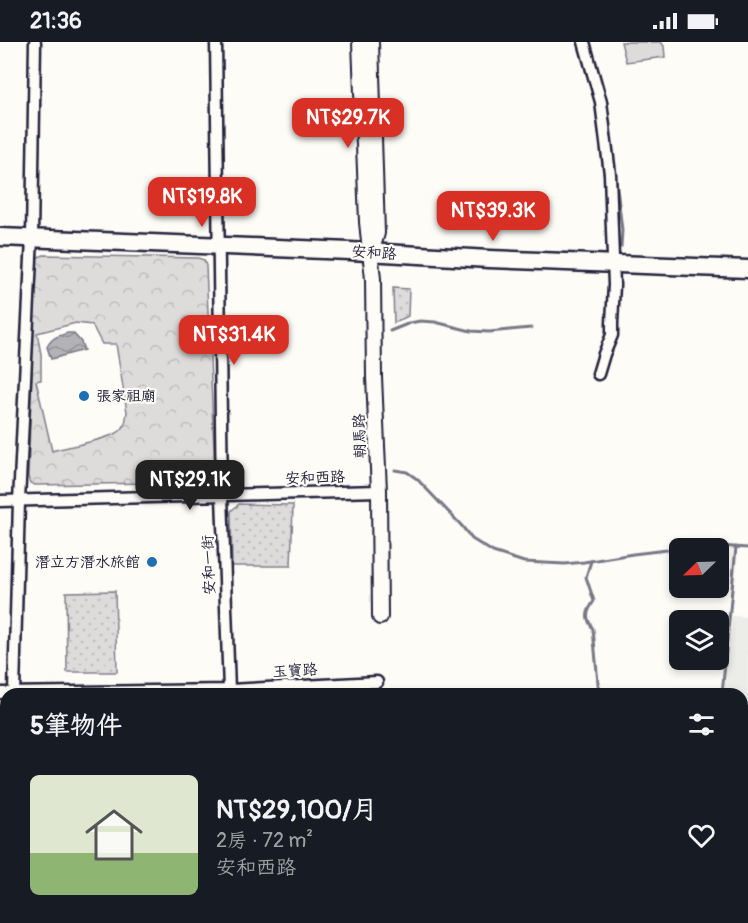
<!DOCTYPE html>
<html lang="zh-TW">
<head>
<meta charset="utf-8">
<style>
  :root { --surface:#171b24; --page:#20242c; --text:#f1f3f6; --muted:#9ea1a6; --accent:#d93025 }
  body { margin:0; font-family:Pangolin,"LXGW WenKai TC",sans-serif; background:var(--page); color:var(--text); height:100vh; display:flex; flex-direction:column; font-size:22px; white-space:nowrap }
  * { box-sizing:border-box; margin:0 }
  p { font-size:20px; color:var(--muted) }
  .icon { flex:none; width:33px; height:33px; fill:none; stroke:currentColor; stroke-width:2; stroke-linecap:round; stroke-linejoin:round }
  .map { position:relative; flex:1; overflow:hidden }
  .sheet { position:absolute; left:0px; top:646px; width:748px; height:236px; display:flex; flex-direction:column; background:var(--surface); border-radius:18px 18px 0 0; box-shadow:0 3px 9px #0003 }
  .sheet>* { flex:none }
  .needle { width:39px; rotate:247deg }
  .controls { position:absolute; left:669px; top:496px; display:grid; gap:12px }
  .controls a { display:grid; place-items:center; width:60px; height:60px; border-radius:9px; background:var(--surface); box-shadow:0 3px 9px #0003; font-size:30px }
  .price { position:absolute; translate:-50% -51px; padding:0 14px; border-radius:12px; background:var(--accent); color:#fff; font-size:20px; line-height:39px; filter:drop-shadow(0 2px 3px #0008) }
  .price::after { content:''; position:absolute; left:50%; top:36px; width:18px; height:14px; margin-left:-9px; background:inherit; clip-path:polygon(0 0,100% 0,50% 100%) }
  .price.active { background:#222; color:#fff }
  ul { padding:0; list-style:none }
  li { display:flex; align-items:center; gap:18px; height:150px; padding:0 30px }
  li span { display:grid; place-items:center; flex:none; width:168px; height:120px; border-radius:9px; color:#555 }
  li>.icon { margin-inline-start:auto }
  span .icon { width:72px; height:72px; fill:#fffc; stroke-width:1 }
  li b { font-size:26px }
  h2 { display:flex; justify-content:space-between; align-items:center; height:72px; padding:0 30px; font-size:26px }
  .status { display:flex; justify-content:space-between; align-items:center; height:42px; padding:0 30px; background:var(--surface); direction:ltr }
  .status svg { height:16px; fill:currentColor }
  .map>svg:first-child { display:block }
  .built { fill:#ecece9 }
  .grass { fill:url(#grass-dots); stroke:#807f8b; stroke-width:1.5 }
  .forest { fill:url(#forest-crowns); stroke:#807f8b; stroke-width:1.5; fill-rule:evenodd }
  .garden { fill:#dddcdb; stroke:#807f8b; stroke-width:1.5 }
  .water { fill:url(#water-waves); stroke:#787885; stroke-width:1.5 }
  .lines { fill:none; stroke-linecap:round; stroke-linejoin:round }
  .stream { stroke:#787885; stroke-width:3 }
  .minor-casing { stroke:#22223b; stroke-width:15 }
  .tertiary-casing { stroke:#22223b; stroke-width:18 }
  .secondary-casing { stroke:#22223b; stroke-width:21 }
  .minor { stroke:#fdfcf7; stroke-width:10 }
  .tertiary { stroke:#fdfcf7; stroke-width:14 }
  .secondary { stroke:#fdfcf7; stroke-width:16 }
  .poi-dot { fill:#1f6fb2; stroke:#fdfcf7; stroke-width:2 }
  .labels { text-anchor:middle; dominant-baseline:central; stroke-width:4.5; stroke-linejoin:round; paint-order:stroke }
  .street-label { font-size:15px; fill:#22223b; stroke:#fdfcf7 }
  .poi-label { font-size:15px; fill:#22223b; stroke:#fdfcf7; text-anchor:start }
</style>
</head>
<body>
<div class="status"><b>21:36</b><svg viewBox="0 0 49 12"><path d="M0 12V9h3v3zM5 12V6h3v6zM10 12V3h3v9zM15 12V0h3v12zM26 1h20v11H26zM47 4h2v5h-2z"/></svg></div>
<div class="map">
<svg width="748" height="881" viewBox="0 0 748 881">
  <defs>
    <pattern id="grass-dots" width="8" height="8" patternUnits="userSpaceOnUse" patternTransform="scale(1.5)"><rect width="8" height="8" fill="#dddcdb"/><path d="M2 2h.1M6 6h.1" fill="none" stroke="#bdbcbd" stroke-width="1.8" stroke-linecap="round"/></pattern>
    <pattern id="forest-crowns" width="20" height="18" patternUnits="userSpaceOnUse" patternTransform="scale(1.5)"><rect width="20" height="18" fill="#dddcdb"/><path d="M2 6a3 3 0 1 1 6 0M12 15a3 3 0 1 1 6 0" fill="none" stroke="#bdbcbd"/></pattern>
    <pattern id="water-waves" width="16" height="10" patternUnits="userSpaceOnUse" patternTransform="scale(1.5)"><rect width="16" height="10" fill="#b2b2b7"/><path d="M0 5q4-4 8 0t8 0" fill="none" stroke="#909096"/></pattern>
  </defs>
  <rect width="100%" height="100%" fill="#fdfcf7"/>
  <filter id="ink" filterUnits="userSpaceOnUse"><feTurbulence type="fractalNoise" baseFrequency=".0167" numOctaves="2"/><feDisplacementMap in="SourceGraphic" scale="12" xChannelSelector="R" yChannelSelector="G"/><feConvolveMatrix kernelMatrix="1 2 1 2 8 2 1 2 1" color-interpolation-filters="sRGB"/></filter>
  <g filter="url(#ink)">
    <g class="built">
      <path d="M733,574L748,575V680L743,679L742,652H722Z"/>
      <path d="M743,817L748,818V881H695L694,876H742Z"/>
    </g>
    <g class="grass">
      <path d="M393,246L409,247L408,274L394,281Z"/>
      <path d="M239,462L293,463L291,524H232L231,469Z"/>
      <path d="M115,549L117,630H67L66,550Z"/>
    </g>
    <g class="forest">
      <path d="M44,213L198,216L204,218L206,224L215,431L214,437L208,440L35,443L30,441L28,435L36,220L38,215ZM76,281L92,283L102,302H116L127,370C126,376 126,384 121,388C113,397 65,405 52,409L36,339L41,338V312L37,291Z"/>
      <path d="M361,646L367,652H167Z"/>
    </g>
    <path class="garden" d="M621,0H661L664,4L665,15L626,20Z"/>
    <path class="water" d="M68,291H73L81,300L84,308L51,317L47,305C52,295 58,294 68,291Z"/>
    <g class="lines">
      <g class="stream">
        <path d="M616,138L622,188L621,205"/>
        <path d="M390,289L410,281L420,279L435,280L471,289L489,290L531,286"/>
        <path d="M395,428L407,430L417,437L461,483L472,497L493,510L524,520L565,522L584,520L633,512L675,507L689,502L748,506"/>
        <path d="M591,519L586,535L594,559C586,571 585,575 593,587L599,652"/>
        <path d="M722,652L736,505"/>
        <path d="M742,789H748"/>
        <path d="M0,799H6"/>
      </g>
      <g class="minor-casing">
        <g id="minor">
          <path d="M216,0L222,454L229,648"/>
          <path d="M584,0L601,60L610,132L614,243L612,281V293L604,312L598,332"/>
          <path d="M0,459L379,449"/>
          <path d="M0,651L229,648L377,640"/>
          <path d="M14,651L19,459L32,196L35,0"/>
          <path d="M742,813L748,814"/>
          <path d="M0,846L6,848"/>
          <path d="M103,876V881"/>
          <path d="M283,876L284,881"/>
          <path d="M395,876L396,881"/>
          <path d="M526,876L527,881"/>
        </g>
      </g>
      <g class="tertiary-casing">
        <g id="tertiary">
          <path d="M360,0L367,180L373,237L374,335L379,449L380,575"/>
          <path d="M371,0L377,191L372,208"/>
          <path d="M654,876V881"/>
          <path d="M671,881L672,876"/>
        </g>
      </g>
      <g class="secondary-casing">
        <path id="secondary" d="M0,195L350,209L489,217L748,227"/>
      </g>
      <use href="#minor" class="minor"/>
      <use href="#tertiary" class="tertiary"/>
      <use href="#secondary" class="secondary"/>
    </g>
  </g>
  <g class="poi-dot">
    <circle cx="84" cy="354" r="6"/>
    <circle cx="152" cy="520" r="6"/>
  </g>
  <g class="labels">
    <g class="street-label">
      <text transform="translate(374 211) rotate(4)">安和路</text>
      <text transform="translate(360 394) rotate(-92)">朝馬路</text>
      <text transform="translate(315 436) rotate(-2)">安和西路</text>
      <text transform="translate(209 523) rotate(-92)">安和一街</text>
      <text transform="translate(295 629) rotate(-3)">玉寶路</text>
    </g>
    <g class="poi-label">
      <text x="96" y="354">張家祖廟</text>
      <text x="140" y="520" text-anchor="end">潛立方潛水旅館</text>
    </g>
  </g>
</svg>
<div class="controls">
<a><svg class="needle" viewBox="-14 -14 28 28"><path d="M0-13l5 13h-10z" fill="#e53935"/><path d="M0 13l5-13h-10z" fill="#9ea1a6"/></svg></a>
<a><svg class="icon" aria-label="layers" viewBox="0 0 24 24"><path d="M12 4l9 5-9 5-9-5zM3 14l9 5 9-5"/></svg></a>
</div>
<b class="price" style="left:348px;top:107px">NT$29.7K</b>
<b class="price" style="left:202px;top:186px">NT$19.8K</b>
<b class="price" style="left:493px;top:200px">NT$39.3K</b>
<b class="price" style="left:234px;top:324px">NT$31.4K</b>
<b class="price active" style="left:190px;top:469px">NT$29.1K</b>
<section class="sheet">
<h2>5筆物件<svg class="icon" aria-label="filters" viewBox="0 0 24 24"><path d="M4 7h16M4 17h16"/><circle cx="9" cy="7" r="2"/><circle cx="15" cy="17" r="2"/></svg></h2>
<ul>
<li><span style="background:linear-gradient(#dfe7d0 65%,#8fb573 0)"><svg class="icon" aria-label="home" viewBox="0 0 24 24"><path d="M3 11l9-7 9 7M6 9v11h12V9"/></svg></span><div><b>NT$29,100/月</b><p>2房 · 72 m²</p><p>安和西路</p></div><svg class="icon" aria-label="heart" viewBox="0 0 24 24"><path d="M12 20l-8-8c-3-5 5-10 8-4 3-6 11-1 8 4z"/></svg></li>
</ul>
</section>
</div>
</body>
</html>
